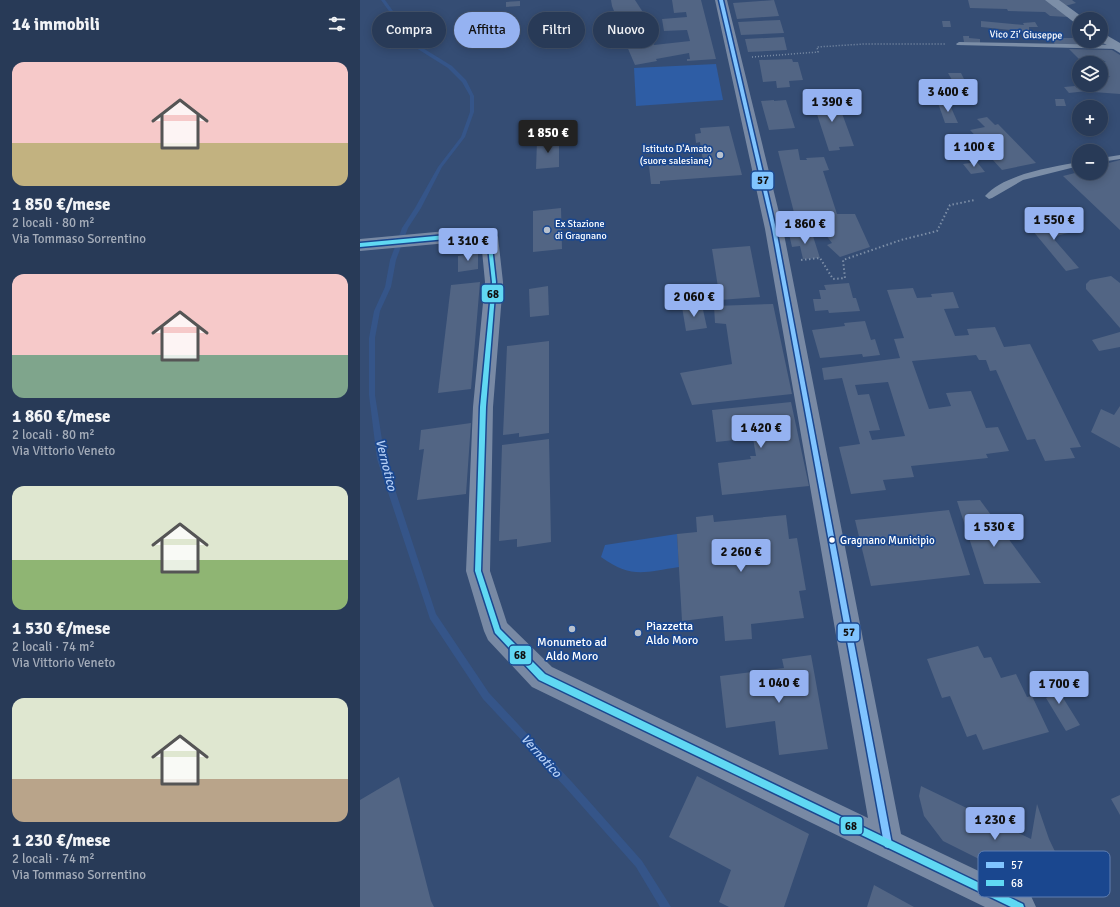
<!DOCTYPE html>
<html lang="it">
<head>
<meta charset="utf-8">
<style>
  :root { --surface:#283a57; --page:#30415d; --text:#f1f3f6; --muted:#a5adba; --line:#44546d; --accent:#95b2f1 }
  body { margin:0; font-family:Signika,sans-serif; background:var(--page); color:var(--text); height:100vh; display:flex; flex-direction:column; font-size:15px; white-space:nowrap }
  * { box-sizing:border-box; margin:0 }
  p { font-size:13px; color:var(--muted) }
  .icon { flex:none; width:22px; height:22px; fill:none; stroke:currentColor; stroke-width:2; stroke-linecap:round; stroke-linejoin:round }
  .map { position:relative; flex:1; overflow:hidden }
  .details { display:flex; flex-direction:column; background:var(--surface); width:360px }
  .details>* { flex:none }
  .top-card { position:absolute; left:12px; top:12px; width:380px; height:36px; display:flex; gap:8px }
  .controls { position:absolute; left:712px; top:12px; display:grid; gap:8px }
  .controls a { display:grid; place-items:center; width:36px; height:36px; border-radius:50%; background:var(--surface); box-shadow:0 2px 10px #0003,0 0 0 1px var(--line); font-size:20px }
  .price { position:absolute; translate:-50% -34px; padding:0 9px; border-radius:4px; background:var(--accent); color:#111; font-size:13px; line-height:26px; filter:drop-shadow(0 1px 2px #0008) }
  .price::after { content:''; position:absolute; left:50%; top:24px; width:12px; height:9px; margin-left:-6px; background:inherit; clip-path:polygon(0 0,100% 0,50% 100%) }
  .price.current { background:#222; color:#fff }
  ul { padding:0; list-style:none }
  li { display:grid; align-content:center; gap:8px; height:212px; padding:0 12px }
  li span { display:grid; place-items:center; height:124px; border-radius:12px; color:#555 }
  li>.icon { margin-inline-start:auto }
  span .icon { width:72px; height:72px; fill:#fffc; stroke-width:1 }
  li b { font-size:17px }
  h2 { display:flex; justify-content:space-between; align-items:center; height:48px; padding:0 12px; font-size:17px }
  .chip { padding:0 14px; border-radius:18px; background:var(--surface); box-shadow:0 2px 10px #0003,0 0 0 1px var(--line); font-size:14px; line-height:36px }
  .chip.current { background:var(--accent); color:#111 }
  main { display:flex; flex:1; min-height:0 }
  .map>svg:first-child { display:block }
  .green { fill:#2e5da5 }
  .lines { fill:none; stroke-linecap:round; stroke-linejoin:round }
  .stream { fill:#355589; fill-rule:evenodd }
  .building { fill:#526584; fill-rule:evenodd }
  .path-far1 { stroke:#7c8ea7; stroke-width:1.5; stroke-dasharray:1 2; stroke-linecap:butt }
  .path { stroke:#7c8ea7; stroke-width:2; stroke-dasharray:1.5 2.5; stroke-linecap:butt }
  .lane { fill:#7c8ea7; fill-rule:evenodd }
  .street { fill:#7c8ea7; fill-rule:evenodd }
  .secondary { fill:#7889a4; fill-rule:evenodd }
  .bus-1-casing { stroke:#1a478f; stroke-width:3 }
  .bus-2-casing { stroke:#1a478f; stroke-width:3 }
  .bus-1 { fill:#80c4ff; fill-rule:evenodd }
  .bus-2 { fill:#60d8f3; fill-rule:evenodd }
  .poi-dot { fill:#b8c1ce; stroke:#1a478f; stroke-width:1.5 }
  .bus-dot { fill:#fff; stroke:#1a478f; stroke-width:1.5 }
  .labels { text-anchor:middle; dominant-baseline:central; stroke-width:3.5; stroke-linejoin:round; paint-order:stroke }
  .far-street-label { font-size:10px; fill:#fff; stroke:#1a478f }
  .far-poi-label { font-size:10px; fill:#fff; stroke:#1a478f; text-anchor:end }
  .bus-label { font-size:11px; fill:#fff; stroke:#1a478f; text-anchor:start }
  .poi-label { font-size:12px; fill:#fff; stroke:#1a478f; text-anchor:start }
  .water-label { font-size:13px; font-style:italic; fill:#b4cef5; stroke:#1a478f }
  .key { fill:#1a478f; stroke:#5f7eb1; stroke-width:1 }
  .key-label { font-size:11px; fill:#fff }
  .line-badge { stroke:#1a478f; stroke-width:1.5 }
  .pale-badge-label { font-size:11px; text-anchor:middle; font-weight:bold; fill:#111 }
</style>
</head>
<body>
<main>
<section class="details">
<h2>14 immobili<svg class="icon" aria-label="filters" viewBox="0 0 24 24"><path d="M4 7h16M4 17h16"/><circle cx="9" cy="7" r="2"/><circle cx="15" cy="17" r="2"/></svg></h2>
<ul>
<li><span style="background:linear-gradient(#f6c9c9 65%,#c2b280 0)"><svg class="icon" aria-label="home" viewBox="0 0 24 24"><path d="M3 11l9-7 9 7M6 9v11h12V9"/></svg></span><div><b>1 850 €/mese</b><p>2 locali · 80 m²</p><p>Via Tommaso Sorrentino</p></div></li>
<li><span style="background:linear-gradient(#f6c9c9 65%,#7fa58c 0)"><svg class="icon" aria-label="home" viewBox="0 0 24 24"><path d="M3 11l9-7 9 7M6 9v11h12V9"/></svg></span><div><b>1 860 €/mese</b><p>2 locali · 80 m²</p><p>Via Vittorio Veneto</p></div></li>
<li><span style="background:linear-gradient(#dfe7d0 60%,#8fb573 0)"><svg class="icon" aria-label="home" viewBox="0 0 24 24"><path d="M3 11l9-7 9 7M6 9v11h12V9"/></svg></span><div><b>1 530 €/mese</b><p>2 locali · 74 m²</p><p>Via Vittorio Veneto</p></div></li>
<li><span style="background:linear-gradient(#dfe7d0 65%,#b9a48a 0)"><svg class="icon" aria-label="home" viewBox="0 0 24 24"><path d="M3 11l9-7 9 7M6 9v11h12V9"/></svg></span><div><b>1 230 €/mese</b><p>2 locali · 74 m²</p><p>Via Tommaso Sorrentino</p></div></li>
</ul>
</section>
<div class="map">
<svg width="760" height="907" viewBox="0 0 760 907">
  <rect width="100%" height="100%" fill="#354d74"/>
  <g class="green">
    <path d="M356,64L363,100L276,106L274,68Z"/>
    <path d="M317,534L319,567C284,572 272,579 241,557L245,545Z"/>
  </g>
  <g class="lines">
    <path class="stream" d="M21,0H25L38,18L37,26L40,34L92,66L106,80L114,96V112L105,137L82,167L61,208L48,228L36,260L31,287L20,311L15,338V395L25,459L76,614L129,693L212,782L282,861L311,907H300L276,867L206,788L123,699L70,619L17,459L9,395V338L14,311L25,287L30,260L42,228L55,208L78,167L101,137L110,112V96L102,82L88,68L37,36L33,26L34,18Z"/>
  </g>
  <g class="building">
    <path d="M251,0H275L286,17L258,21L252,6Z"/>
    <path d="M312,0H341L356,59L327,61V59H330L329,53L296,59L297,61L275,65L263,37L288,33L294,45L330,41L327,30L304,31L302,19L327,17L326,12L314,13Z"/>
    <path d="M414,0L419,16L377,19L373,3Z"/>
    <path d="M608,0H689L696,9H699L708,17L690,16L685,12L648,11L647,9L610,8Z"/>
    <path d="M696,0H712L716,3L705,6Z"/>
    <path d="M160,1V6L146,7V2Z"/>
    <path d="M420,20L424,33L381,35L378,22Z"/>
    <path d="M582,21H590L591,27H583Z"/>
    <path d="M621,21L664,25L663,23L675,22L678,27H669V32L621,27Z"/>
    <path d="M603,36H609V38L620,39V43L604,42Z"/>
    <path d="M424,37L427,50L388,52L385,39Z"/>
    <path d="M692,38H719V41H741L750,44L695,45Z"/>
    <path d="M709,49L752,50L760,55V94L733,92L728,86L729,85H741V78L750,77L741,69V62H746L741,59L721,61Z"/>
    <path d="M432,59L433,62H438L443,80L429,81L430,87L417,88L416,81L403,82L399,60Z"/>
    <path d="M588,73H601L604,79L592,80Z"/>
    <path d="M715,86L717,88L723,87L727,91L709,93L704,87Z"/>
    <path d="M451,96L476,97L494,146L479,147L480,150L469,151Z"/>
    <path d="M695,99H704L706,106H696Z"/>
    <path d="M414,100V101L426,100L435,128L409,130L401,101Z"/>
    <path d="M578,103H589L598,123H585Z"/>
    <path d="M627,117L635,125L638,124L676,163L642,170L622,148L626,147L610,130L625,127L617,119Z"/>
    <path d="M369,126L382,175L300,181V184H291L289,166L343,161L340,142L336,143L335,134L341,133L340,128Z"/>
    <path d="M199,139V167L176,169L177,141Z"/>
    <path d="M438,149L440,160H447L446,158L464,157L469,170L463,171L477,214H495L510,247L480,257L467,245L472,243L457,223L437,224L418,151Z"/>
    <path d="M760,160V230L703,176L719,172L741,173V165Z"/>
    <path d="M617,162L625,172L611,174L603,164Z"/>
    <path d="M201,208L202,249L173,252V211Z"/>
    <path d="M696,219L708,233L692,237L719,268L706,271L668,225Z"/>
    <path d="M452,233L460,258L443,259L440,246L432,247L429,234Z"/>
    <path d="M390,246L400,297L360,300L352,249Z"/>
    <path d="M118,253V269L98,272V256Z"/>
    <path d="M751,276L760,283V328L726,289V284L730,280Z"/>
    <path d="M120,282L111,389L78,393L91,285Z"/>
    <path d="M489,283L493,298H496L500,311L469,313L468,310L455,311L453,299H461L459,290H466L464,285Z"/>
    <path d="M188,286L189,315L170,317L169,289Z"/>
    <path d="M553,288L557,298L572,297L571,294L593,292L599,308L584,309L595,336L609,335L607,329L635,327L644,347L670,344L721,447L710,448L715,458L685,461L675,439L667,440L636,370L630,371L626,360H619L616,355L552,361L569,409L591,406L586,393L611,391L626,428L638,427L649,451L626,454L628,458L551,466L554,477L523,480L526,490L491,494L479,447L500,444L482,378L464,380L462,368L540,358L534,339L544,338L527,290ZM528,382L545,436L512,440L509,431L520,430L509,394L498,395L495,385Z"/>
    <path d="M413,304L432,394L332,405L320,373L372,364L366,324L355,323L354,306Z"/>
    <path d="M342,305L347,328L326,331L322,307Z"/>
    <path d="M505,321L511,340L515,339L520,355L503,357L502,354L460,358L452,330L485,326L484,323Z"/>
    <path d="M760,332V347L739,351L732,340Z"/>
    <path d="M189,341V433L159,437V433L143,435L147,346Z"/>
    <path d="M431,402L449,486L362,495L358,463L391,459L390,456H396L393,438L356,442L352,410Z"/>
    <path d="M760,406V448L731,432L741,409L754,415Z"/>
    <path d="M111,423L106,494L57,500L64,449L59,450L61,430Z"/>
    <path d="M189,439L191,542L157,547V539L139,541L142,445Z"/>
    <path d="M620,500L681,583L624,584L597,501Z"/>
    <path d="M589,510L610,575L511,586L495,520Z"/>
    <path d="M353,515L354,522L426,515L429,539L437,538L446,590L439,591L444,618L391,624L392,639L365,641L363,616L322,621L317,534L337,532L336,517Z"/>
    <path d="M618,646L624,658L631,657L641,678L656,674L667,697L672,696L689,732L623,750L616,734L607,737L590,696L582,698L567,659Z"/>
    <path d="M451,655L468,749L419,755L415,721L366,728L360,676L424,668L422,659Z"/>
    <path d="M690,677L720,725L706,731L686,698L688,697L679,682Z"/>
    <path d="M337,776L449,834L424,907H369L359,902L371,870L309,837Z"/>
    <path d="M39,777L71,901L74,907H0V800Z"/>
    <path d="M561,786L671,839L677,804L689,839L701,864L696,895L663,881L583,841L564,816L559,796Z"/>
    <path d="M760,795V815L751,799Z"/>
    <path d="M514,885L554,907H507Z"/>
  </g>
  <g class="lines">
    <path class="path-far1" d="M392,57L458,52L457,47L504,44H585"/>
    <path class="path" d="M441,260L460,258L473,279L485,278L483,260L541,240L577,231L590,205L615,200"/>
    <g class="lane">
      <path d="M599,42L757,45L760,47L757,49L597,45L596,44Z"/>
      <path d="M760,155V159L741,162V158Z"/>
      <path d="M719,162V166L663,180L632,198L629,199L625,196C644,174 692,167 719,162Z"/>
    </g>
    <g class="street">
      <path d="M685,0H699L725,19H719V24L715,23Z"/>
      <path d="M741,32L760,43V53L740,41Z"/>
    </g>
    <path class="secondary" d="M355,0H367L423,229L541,834L671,896L676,907H625L172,687L128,640L124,631L106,571L113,407L125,282L121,240L0,251V239L119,228L135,233L138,237L143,282L133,407L130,571L147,623L192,667L508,818L405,229Z"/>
    <g class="bus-1-casing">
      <path id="bus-1" d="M359,0H363L416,229L532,844L531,847L528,848L525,847L524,844L412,229Z"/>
    </g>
    <g class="bus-2-casing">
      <path id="bus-2" d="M119,232L131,236V237L136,282L126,407L121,571L140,629L185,674L663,904L664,907H651L179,680L135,633L115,571L120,407L132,282L127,238L119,236L0,247V243Z"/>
    </g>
    <use href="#bus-1" class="bus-1"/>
    <use href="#bus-2" class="bus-2"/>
  </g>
  <g class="poi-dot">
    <circle cx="360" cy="155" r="4"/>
    <circle cx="187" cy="230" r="4"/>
    <circle cx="212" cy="629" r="4"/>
    <circle cx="278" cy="633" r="4"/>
  </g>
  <circle class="bus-dot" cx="472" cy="540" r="3.5"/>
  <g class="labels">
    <g class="far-street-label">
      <text transform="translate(666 35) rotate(1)">Vico Zi' Giuseppe</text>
    </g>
    <g class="far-poi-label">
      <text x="352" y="149">Istituto D'Amato<tspan x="352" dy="12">(suore salesiane)</tspan></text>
      <text x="195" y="224" text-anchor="start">Ex Stazione<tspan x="195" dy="12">di Gragnano</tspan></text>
    </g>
    <g class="bus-label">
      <text x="480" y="540">Gragnano Municipio</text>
    </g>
    <g class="poi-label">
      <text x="286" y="626">Piazzetta<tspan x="286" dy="14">Aldo Moro</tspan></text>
      <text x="212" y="642" text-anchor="middle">Monumeto ad<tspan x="212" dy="14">Aldo Moro</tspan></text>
    </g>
    <g class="water-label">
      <text transform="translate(26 465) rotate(76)">Vernotico</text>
      <text transform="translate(181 756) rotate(48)">Vernotico</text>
    </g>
  </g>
  <rect x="618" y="851" width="132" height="46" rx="6" class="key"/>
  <rect x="626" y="862" width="18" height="6" fill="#80c4ff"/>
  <rect x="626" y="880" width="18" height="6" fill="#60d8f3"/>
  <g class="key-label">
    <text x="651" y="869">57</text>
    <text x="651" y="887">68</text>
  </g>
  <g class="line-badge">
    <rect x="391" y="171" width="23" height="19" rx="4" fill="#80c4ff"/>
    <rect x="121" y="284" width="23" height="19" rx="4" fill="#60d8f3"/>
    <rect x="477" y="623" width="23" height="19" rx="4" fill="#80c4ff"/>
    <rect x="149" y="645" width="23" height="20" rx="4" fill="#60d8f3"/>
    <rect x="480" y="816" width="23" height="19" rx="4" fill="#60d8f3"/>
  </g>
  <g class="pale-badge-label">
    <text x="403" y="184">57</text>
    <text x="133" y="298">68</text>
    <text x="489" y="636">57</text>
    <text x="160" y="659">68</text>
    <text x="491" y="830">68</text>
  </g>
</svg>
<div class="controls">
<a><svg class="icon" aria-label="locate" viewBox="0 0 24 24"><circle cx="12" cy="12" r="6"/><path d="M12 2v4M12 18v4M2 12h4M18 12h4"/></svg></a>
<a><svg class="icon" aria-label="layers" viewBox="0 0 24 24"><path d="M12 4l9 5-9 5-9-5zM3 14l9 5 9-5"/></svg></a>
<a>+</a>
<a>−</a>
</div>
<b class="price" style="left:588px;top:113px">3 400 €</b>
<b class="price" style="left:472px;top:123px">1 390 €</b>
<b class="price current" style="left:188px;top:154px">1 850 €</b>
<b class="price" style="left:614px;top:168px">1 100 €</b>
<b class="price" style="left:694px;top:241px">1 550 €</b>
<b class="price" style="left:445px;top:245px">1 860 €</b>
<b class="price" style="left:108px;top:262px">1 310 €</b>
<b class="price" style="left:334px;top:318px">2 060 €</b>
<b class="price" style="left:401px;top:449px">1 420 €</b>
<b class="price" style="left:634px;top:548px">1 530 €</b>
<b class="price" style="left:381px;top:573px">2 260 €</b>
<b class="price" style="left:419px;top:704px">1 040 €</b>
<b class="price" style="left:699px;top:705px">1 700 €</b>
<b class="price" style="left:635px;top:841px">1 230 €</b>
<div class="top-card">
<a class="chip">Compra</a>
<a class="chip current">Affitta</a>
<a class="chip">Filtri</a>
<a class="chip">Nuovo</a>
</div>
</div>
</main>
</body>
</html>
